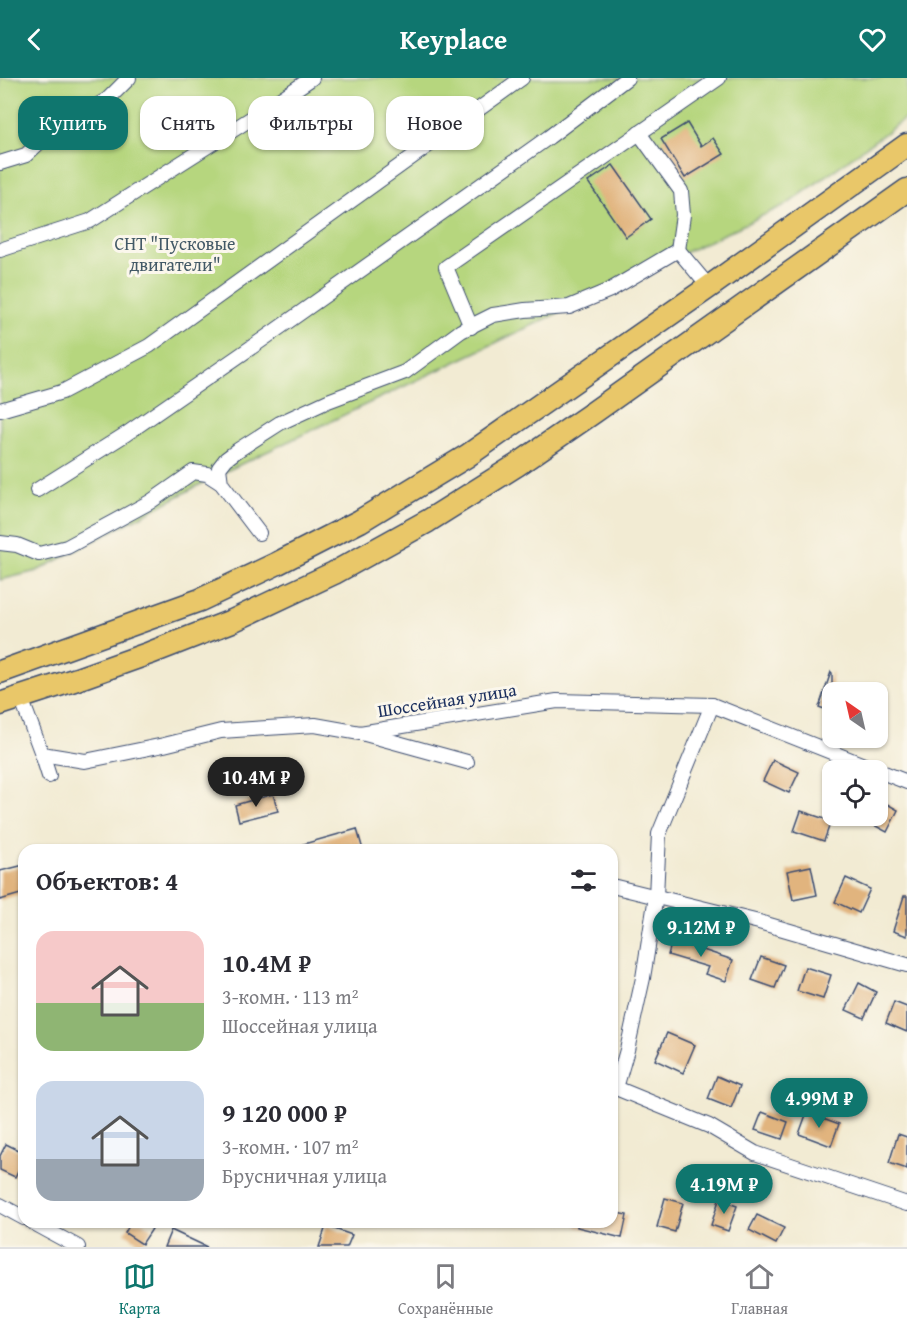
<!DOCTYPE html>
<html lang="ru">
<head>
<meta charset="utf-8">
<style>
  :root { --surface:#fff; --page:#f2f2f3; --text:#2b2b33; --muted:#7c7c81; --line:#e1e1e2; --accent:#0f766e }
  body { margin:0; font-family:"Gentium Book Plus",serif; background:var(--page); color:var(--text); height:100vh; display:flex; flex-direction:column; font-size:22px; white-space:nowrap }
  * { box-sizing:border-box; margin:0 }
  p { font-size:20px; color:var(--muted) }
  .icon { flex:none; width:33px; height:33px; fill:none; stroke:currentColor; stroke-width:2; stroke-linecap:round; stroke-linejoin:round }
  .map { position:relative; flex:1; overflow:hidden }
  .side { position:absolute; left:18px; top:766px; width:600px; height:384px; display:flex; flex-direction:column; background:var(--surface); border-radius:18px; box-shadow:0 2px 4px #0004 }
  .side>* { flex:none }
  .top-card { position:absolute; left:18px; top:18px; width:600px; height:54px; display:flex; gap:12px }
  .needle { width:39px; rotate:326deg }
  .tools { position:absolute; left:822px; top:604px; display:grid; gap:12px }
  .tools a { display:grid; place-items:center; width:66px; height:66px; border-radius:12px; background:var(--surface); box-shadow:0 2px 4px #0004; font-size:30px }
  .price { position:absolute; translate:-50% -51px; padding:0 14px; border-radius:21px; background:var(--accent); color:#fff; font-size:20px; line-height:39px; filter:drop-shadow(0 2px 3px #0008) }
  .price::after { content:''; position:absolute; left:50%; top:36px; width:18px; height:14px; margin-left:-9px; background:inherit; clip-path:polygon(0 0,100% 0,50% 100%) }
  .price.on { background:#222; color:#fff }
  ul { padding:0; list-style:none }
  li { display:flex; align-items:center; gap:18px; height:150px; padding:0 18px }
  li span { display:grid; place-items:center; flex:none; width:168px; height:120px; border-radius:18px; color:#555 }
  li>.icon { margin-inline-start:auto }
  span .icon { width:72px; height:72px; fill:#fffc; stroke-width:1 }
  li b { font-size:26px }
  h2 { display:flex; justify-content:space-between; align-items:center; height:72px; padding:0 18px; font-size:26px }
  .pill { padding:0 21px; border-radius:18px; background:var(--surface); box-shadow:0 2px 4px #0004; font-size:21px; line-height:54px }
  .pill.on { background:var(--accent); color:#fff }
  header { display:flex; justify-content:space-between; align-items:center; height:78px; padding:0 18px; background:var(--accent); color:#fff; font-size:27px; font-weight:700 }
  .menu { display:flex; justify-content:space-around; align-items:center; height:84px; border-top:2px solid var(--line); background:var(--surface); font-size:16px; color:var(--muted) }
  .menu a { display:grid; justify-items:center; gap:3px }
  .menu .on { color:var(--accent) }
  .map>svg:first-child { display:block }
  .green { fill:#b6d67e; stroke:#68826e; stroke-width:1.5 }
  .building { fill:#e1b47e }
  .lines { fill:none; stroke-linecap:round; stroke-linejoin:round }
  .minor-casing { stroke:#3b4b70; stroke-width:16 }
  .trunk-casing { stroke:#3b4b70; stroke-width:25 }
  .minor { stroke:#fff; stroke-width:14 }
  .trunk { stroke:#e9c769; stroke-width:22 }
  .labels { text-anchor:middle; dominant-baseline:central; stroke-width:6; stroke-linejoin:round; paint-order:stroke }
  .park-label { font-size:18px; fill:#425966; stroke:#fbf7ec }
  .street-label { font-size:18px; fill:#1b2f5e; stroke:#fbf7ec }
</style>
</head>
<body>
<header><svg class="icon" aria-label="back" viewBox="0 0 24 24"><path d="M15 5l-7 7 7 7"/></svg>Keyplace<svg class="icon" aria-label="heart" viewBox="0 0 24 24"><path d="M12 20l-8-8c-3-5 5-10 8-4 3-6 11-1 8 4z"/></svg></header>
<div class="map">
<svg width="907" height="1169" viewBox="0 0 907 1169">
  <rect width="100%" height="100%" fill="#fbf7ec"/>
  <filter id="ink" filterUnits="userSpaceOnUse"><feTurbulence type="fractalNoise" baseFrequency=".0167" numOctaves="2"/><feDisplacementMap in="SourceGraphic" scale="12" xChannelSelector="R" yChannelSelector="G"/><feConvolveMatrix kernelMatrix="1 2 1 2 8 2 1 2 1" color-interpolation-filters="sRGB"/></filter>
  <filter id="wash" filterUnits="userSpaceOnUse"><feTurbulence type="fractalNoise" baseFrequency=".008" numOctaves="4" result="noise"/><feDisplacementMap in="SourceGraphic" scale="24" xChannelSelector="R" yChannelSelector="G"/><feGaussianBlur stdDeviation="1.35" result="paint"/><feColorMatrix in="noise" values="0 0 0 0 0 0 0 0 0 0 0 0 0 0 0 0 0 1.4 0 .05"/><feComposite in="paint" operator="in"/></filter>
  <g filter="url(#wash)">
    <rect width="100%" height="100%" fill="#f2ebd3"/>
    <path class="green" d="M0,0H907V39L789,125L218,397L37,493L0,502Z"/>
    <g id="blocks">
      <g class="building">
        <path d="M687,45L701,68L713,60L724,76L685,100L661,61Z"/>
        <path d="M613,87L651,141L626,159L588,104Z"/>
        <path d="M831,594L832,595V634L819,629Z"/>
        <path d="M773,682L799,694L789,715L763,703Z"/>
        <path d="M273,716L278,733L239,743L235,727Z"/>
        <path d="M878,721L898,732L887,754L857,738H878Z"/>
        <path d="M801,733L831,743L824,763L794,753Z"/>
        <path d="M357,751L363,772H293V769Z"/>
        <path d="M24,787V815L0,822V793Z"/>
        <path d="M811,788L817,817L793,822L787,793Z"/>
        <path d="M846,800L870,811L859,835L835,824Z"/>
        <path d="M904,818H907V858L893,853Z"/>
        <path d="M673,859L702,867L700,871L733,882L726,903L705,896L708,889L668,877Z"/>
        <path d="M761,879L784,887L775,910L752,902Z"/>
        <path d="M805,889L831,897L823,921L797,913Z"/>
        <path d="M859,905L876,914L864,940L846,932Z"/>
        <path d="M894,924L907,929V954L886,945Z"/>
        <path d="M667,955L695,967L683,995L655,982Z"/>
        <path d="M717,998L740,1008L731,1030L708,1021Z"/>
        <path d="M762,1034L788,1044L782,1061L755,1052Z"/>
        <path d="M807,1034L839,1046L831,1068L799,1056Z"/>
        <path d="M898,1056L907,1059V1091L889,1085Z"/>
        <path d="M6,1066L24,1075V1080L15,1099L0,1092V1078Z"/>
        <path d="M665,1120L683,1125L675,1154L657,1149Z"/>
        <path d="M719,1122L737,1128L728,1153L711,1147Z"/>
        <path d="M612,1134L627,1137L622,1160L577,1149V1144H612Z"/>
        <path d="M757,1137L784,1150L776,1166L749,1152Z"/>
        <path d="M131,1144H142L152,1151L142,1166L125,1155Z"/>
        <path d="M326,1148L352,1157L347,1169H319Z"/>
        <path d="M171,1152L207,1169H164Z"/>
      </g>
    </g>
  </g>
  <g filter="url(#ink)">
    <use href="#blocks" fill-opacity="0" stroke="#3b4b70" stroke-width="1.5"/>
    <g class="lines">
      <g class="minor-casing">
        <g id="minor">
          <path d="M639,55L681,113L683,137L678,172"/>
          <path d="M0,85L26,77L44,60L108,21L129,0"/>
          <path d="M0,172L90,143L255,38L312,0"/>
          <path d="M471,249L446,189L719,0"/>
          <path d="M0,332L62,314L149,268L522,0"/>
          <path d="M221,405L219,390L226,381L238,372L280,345L328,323L405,294L461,253L493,237L525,232L569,229L610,212L678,172L709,209"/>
          <path d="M37,412L126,356L262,262L549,59L627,0"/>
          <path d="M0,465L17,467L39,476L67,469L150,424L193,394L207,396L221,405L259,455"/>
          <path d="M21,620L42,676L49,698"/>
          <path d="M712,627L659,756L656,818L643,900L627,972L616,1010L709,1048L755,1075L907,1126"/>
          <path d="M365,656L467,684"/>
          <path d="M42,676L85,683L164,667L221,653L315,647L360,655L557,623L712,627L907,704"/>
          <path d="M612,808L759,844L907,887"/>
          <path d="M0,1127L24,1140"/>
          <path d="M32,1144L78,1169"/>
        </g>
      </g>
      <g class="trunk-casing">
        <g id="trunk">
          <path d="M0,594L200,522L276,486L360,443L467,378L709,209L907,67"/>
          <path d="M0,626L77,601L150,575L232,543L334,495L428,443L517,387L594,334L907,112"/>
        </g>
      </g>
      <use href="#minor" class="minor"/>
      <use href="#trunk" class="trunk"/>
    </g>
  </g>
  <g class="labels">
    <g class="park-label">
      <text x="175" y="165">СНТ "Пусковые<tspan x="175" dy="21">двигатели"</tspan></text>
    </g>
    <g class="street-label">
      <text transform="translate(447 622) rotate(-9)">Шоссейная улица</text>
    </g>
  </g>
</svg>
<div class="tools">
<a><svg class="needle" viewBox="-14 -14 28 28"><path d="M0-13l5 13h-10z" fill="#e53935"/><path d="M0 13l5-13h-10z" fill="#7c7c81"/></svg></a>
<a><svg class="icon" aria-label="locate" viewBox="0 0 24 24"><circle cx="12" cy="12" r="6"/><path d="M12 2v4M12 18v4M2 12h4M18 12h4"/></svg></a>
</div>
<b class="price on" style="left:256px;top:730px">10.4M ₽</b>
<b class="price" style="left:701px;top:880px">9.12M ₽</b>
<b class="price" style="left:819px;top:1051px">4.99M ₽</b>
<b class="price" style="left:724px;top:1137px">4.19M ₽</b>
<div class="top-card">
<a class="pill on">Купить</a>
<a class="pill">Снять</a>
<a class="pill">Фильтры</a>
<a class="pill">Новое</a>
</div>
<section class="side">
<h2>Объектов: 4<svg class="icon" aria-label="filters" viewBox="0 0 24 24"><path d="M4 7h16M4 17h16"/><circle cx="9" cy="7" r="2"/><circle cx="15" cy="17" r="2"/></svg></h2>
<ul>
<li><span style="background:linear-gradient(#f6c9c9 60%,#8fb573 0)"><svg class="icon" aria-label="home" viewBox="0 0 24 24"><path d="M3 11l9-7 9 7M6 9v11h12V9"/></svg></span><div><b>10.4M ₽</b><p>3-комн. · 113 m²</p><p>Шоссейная улица</p></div></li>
<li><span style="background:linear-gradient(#c9d6e8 65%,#9aa5b1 0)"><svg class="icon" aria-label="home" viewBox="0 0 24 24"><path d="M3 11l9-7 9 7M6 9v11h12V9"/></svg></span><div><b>9 120 000 ₽</b><p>3-комн. · 107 m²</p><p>Брусничная улица</p></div></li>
</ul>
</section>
</div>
<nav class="menu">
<a class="on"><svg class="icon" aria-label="map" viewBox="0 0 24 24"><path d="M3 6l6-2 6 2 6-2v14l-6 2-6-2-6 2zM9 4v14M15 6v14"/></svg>Карта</a>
<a><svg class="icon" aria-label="saved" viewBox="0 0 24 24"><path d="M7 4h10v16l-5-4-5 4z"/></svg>Сохранённые</a>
<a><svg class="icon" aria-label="home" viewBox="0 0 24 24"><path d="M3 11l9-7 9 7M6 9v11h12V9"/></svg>Главная</a>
</nav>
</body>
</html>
